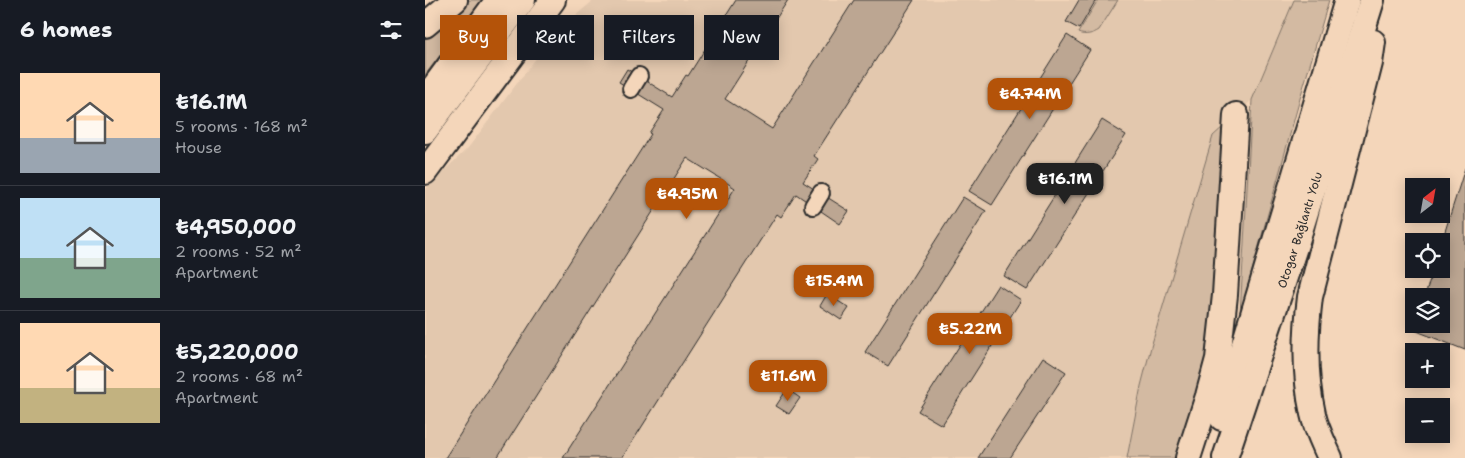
<!DOCTYPE html>
<html lang="en">
<head>
<meta charset="utf-8">
<style>
  :root { --surface:#171b24; --page:#20242c; --text:#f1f3f6; --muted:#9ea1a6; --line:#363941; --accent:#b45309 }
  body { margin:0; font-family:"Shantell Sans",sans-serif; background:var(--page); color:var(--text); height:100vh; display:flex; flex-direction:column; font-size:19px; white-space:nowrap }
  * { box-sizing:border-box; margin:0 }
  p { font-size:16px; color:var(--muted) }
  .icon { flex:none; width:28px; height:28px; fill:none; stroke:currentColor; stroke-width:2; stroke-linecap:round; stroke-linejoin:round }
  .map { position:relative; flex:1; overflow:hidden }
  .sheet { display:flex; flex-direction:column; background:var(--surface); width:425px }
  .sheet>* { flex:none }
  .banner { position:absolute; left:15px; top:15px; width:475px; height:45px; display:flex; gap:10px }
  .needle { width:32px; rotate:31deg }
  .controls { position:absolute; left:980px; top:178px; display:grid; gap:10px }
  .controls a { display:grid; place-items:center; width:45px; height:45px; border-radius:0px; background:var(--surface); box-shadow:0 2px 12px #0003; font-size:25px }
  .price { position:absolute; translate:-50% -42px; padding:0 11px; border-radius:10px; background:var(--accent); color:#fff; font-size:16px; line-height:32px; filter:drop-shadow(0 1px 2px #0008) }
  .price::after { content:''; position:absolute; left:50%; top:30px; width:15px; height:11px; margin-left:-8px; background:inherit; clip-path:polygon(0 0,100% 0,50% 100%) }
  .price.active { background:#222; color:#fff }
  ul { padding:0; list-style:none }
  li { display:flex; align-items:center; gap:15px; height:125px; padding:0 20px }
  li+li { border-top:1px solid var(--line) }
  li span { display:grid; place-items:center; flex:none; width:140px; height:100px; border-radius:0px; color:#555 }
  li>.icon { margin-inline-start:auto }
  span .icon { width:60px; height:60px; fill:#fffc; stroke-width:1 }
  li b { font-size:21px }
  h2 { display:flex; justify-content:space-between; align-items:center; height:60px; padding:0 20px; font-size:21px }
  .pill { padding:0 18px; border-radius:0px; background:var(--surface); box-shadow:0 2px 12px #0003; font-size:18px; line-height:45px }
  .pill.active { background:var(--accent); color:#fff }
  main { display:flex; flex:1; min-height:0 }
  .map>svg:first-child { display:block }
  .built { fill:#e3c8ae }
  .green { fill:#d3baa2; stroke:#7f7266 }
  .building { fill:#bca692; stroke:#2b2b2b }
  .lines { fill:none; stroke-linecap:round; stroke-linejoin:round }
  .minor-casing { stroke:#2b2b2b; stroke-width:20 }
  .highway-casing { stroke:#2b2b2b; stroke-width:28 }
  .minor { stroke:#f4d6ba; stroke-width:16 }
  .highway { stroke:#f4d6ba; stroke-width:24 }
  .labels { text-anchor:middle; dominant-baseline:central; stroke-width:4; stroke-linejoin:round; paint-order:stroke }
  .street-label { font-size:12px; fill:#2b2b2b; stroke:#f4d6ba }
</style>
</head>
<body>
<main>
<section class="sheet">
<h2>6 homes<svg class="icon" aria-label="filters" viewBox="0 0 24 24"><path d="M4 7h16M4 17h16"/><circle cx="9" cy="7" r="2"/><circle cx="15" cy="17" r="2"/></svg></h2>
<ul>
<li><span style="background:linear-gradient(#ffd9b3 65%,#9aa5b1 0)"><svg class="icon" aria-label="home" viewBox="0 0 24 24"><path d="M3 11l9-7 9 7M6 9v11h12V9"/></svg></span><div><b>₺16.1M</b><p>5 rooms · 168 m²</p><p>House</p></div></li>
<li><span style="background:linear-gradient(#bfe0f5 60%,#7fa58c 0)"><svg class="icon" aria-label="home" viewBox="0 0 24 24"><path d="M3 11l9-7 9 7M6 9v11h12V9"/></svg></span><div><b>₺4,950,000</b><p>2 rooms · 52 m²</p><p>Apartment</p></div></li>
<li><span style="background:linear-gradient(#ffd9b3 65%,#c2b280 0)"><svg class="icon" aria-label="home" viewBox="0 0 24 24"><path d="M3 11l9-7 9 7M6 9v11h12V9"/></svg></span><div><b>₺5,220,000</b><p>2 rooms · 68 m²</p><p>Apartment</p></div></li>
</ul>
</section>
<div class="map">
<svg width="1040" height="458" viewBox="0 0 1040 458">
  <rect width="100%" height="100%" fill="#f4d6ba"/>
  <filter id="ink" filterUnits="userSpaceOnUse"><feTurbulence type="fractalNoise" baseFrequency=".02" numOctaves="2"/><feDisplacementMap in="SourceGraphic" scale="10" xChannelSelector="R" yChannelSelector="G"/><feConvolveMatrix kernelMatrix="1 2 1 2 8 2 1 2 1" color-interpolation-filters="sRGB"/></filter>
  <g filter="url(#ink)">
    <path class="built" d="M169,0H869L827,100L788,136L716,386L702,458H0V191L5,184L43,148L131,32Z"/>
    <g class="green">
      <path d="M44,0H57L0,75V36Z"/>
      <path d="M673,0H693L674,30C668,34 660,36 653,33Z"/>
      <path d="M869,0H904L876,95L815,314L827,100Z"/>
      <path d="M799,126L785,357L756,458H702L716,386L726,347L788,136Z"/>
    </g>
    <g class="building">
      <path d="M311,0H363L300,99L347,129L429,0H489L389,156L393,159L378,182L424,211L415,224L371,194L356,217L352,214L197,458H138L310,188L262,158L72,458H20L226,134L224,133L239,110L194,82L202,69L247,97L261,75L263,76Z"/>
      <path d="M654,0H671L654,29L641,22Z"/>
      <path d="M642,35L665,50L567,205L544,191Z"/>
      <path d="M677,120L701,135L602,290L579,276Z"/>
      <path d="M1040,168V350L989,330L991,324H1016V296H1000L1008,269H1016V244Z"/>
      <path d="M538,197L561,211L463,366L440,352Z"/>
      <path d="M573,285L596,300L517,425L493,411Z"/>
      <path d="M402,294L424,308L416,320L395,306Z"/>
      <path d="M618,357L641,372L585,458H553Z"/>
      <path d="M362,389L375,398L364,414L351,406Z"/>
    </g>
    <g class="lines">
      <g class="minor-casing">
        <g id="minor">
          <path d="M206,89L214,76"/>
          <path d="M388,206L396,193"/>
        </g>
      </g>
      <g class="highway-casing">
        <g id="highway">
          <path d="M0,25L30,0"/>
          <path d="M0,99L73,0"/>
          <path d="M0,131L98,0"/>
          <path d="M0,172L128,0"/>
          <path d="M797,418L922,0"/>
          <path d="M763,458L783,396L793,359L800,295L811,115"/>
          <path id="s1" d="M800,458L872,241L947,0"/>
          <path d="M905,458C899,444 891,429 888,414C879,375 880,337 885,297L945,63L948,42"/>
        </g>
      </g>
      <use href="#minor" class="minor"/>
      <use href="#highway" class="highway"/>
    </g>
  </g>
  <g class="labels">
    <g class="street-label">
      <text stroke="none"><textPath href="#s1" startOffset="240">Otogar Bağlantı Yolu</textPath></text>
    </g>
  </g>
</svg>
<div class="controls">
<a><svg class="needle" viewBox="-14 -14 28 28"><path d="M0-13l5 13h-10z" fill="#e53935"/><path d="M0 13l5-13h-10z" fill="#9ea1a6"/></svg></a>
<a><svg class="icon" aria-label="locate" viewBox="0 0 24 24"><circle cx="12" cy="12" r="6"/><path d="M12 2v4M12 18v4M2 12h4M18 12h4"/></svg></a>
<a><svg class="icon" aria-label="layers" viewBox="0 0 24 24"><path d="M12 4l9 5-9 5-9-5zM3 14l9 5 9-5"/></svg></a>
<a>+</a>
<a>−</a>
</div>
<b class="price" style="left:605px;top:120px">₺4.74M</b>
<b class="price active" style="left:640px;top:205px">₺16.1M</b>
<b class="price" style="left:262px;top:220px">₺4.95M</b>
<b class="price" style="left:409px;top:307px">₺15.4M</b>
<b class="price" style="left:545px;top:355px">₺5.22M</b>
<b class="price" style="left:363px;top:402px">₺11.6M</b>
<div class="banner">
<a class="pill active">Buy</a>
<a class="pill">Rent</a>
<a class="pill">Filters</a>
<a class="pill">New</a>
</div>
</div>
</main>
</body>
</html>
